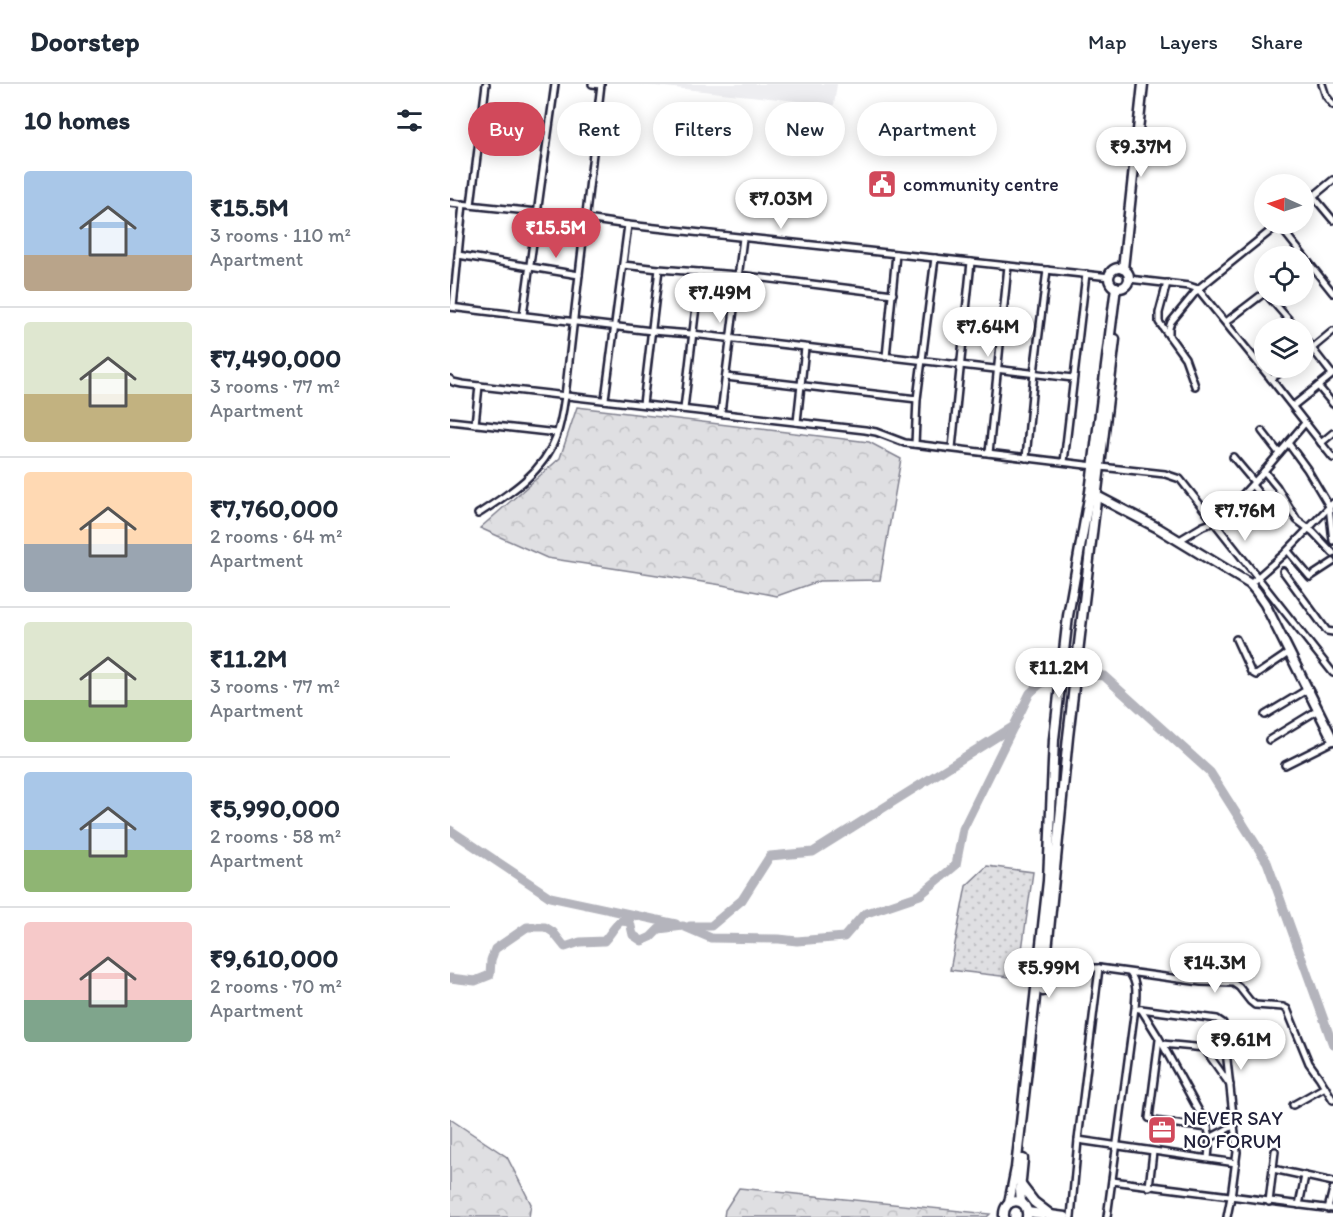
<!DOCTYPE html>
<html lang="en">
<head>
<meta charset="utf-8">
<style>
  :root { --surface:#fff; --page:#f2f2f3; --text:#1f2937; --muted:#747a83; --line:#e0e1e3; --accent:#d1495b }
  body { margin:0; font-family:Itim,sans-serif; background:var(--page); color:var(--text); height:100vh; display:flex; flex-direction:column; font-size:22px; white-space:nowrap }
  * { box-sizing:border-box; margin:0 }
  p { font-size:20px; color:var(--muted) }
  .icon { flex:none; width:33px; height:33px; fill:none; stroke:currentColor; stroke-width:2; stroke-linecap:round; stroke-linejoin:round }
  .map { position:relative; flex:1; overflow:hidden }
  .drawer { display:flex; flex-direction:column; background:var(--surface); width:450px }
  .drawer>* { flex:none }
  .guide { position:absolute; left:18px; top:18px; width:570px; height:54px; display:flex; gap:12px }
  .needle { width:39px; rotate:273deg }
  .buttons { position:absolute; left:804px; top:90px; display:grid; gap:12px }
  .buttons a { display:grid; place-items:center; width:60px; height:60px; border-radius:50%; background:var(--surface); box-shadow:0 3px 15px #0003; font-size:30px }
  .price { position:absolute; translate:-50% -51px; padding:0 14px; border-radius:21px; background:#fff; color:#222; font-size:20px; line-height:39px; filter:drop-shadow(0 2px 3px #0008) }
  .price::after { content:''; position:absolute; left:50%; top:36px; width:18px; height:14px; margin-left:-9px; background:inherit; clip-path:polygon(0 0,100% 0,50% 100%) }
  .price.active { background:var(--accent); color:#fff }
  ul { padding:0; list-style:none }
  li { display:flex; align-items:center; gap:18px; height:150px; padding:0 24px }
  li+li { border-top:2px solid var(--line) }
  li span { display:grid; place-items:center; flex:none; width:168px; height:120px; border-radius:6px; color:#555 }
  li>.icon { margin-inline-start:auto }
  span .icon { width:72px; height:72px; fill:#fffc; stroke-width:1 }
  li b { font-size:26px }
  h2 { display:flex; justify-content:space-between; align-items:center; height:72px; padding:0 24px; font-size:26px }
  .chip { padding:0 21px; border-radius:27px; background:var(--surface); box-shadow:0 3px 15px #0003; font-size:21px; line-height:54px }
  .chip.active { background:var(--accent); color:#fff }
  header { display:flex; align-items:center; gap:36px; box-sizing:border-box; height:84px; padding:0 30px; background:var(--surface); border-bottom:2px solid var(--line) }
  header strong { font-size:28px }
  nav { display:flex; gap:33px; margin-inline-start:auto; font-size:21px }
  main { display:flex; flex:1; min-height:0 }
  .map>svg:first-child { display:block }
  .built { fill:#eeeef1 }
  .grass { fill:url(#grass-dots); stroke:#80808e; stroke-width:1.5 }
  .forest { fill:url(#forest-crowns); stroke:#80808e; stroke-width:1.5 }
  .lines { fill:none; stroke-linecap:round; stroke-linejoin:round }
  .river { stroke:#b4b4bc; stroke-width:9 }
  .street-casing { stroke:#22223b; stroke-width:10 }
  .secondary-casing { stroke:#22223b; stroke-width:13 }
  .street { stroke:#fff; stroke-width:5 }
  .secondary { stroke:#fff; stroke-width:8 }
  .labels { text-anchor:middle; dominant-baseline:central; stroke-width:4.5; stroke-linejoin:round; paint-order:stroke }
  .poi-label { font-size:20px; fill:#22223b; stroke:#fff; text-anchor:start }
</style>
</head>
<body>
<header>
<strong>Doorstep</strong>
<nav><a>Map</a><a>Layers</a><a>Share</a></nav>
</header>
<main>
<section class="drawer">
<h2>10 homes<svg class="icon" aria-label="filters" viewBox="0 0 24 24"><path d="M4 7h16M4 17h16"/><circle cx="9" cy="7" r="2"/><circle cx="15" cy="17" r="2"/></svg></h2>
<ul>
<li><span style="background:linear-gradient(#a9c7e8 70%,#b9a48a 0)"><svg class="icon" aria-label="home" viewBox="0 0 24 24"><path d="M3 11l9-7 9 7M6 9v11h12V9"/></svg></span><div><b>₹15.5M</b><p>3 rooms · 110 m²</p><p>Apartment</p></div></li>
<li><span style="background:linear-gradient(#dfe7d0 60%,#c2b280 0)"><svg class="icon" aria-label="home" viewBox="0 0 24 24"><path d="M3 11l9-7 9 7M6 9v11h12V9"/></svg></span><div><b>₹7,490,000</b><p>3 rooms · 77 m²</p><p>Apartment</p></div></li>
<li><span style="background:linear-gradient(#ffd9b3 60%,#9aa5b1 0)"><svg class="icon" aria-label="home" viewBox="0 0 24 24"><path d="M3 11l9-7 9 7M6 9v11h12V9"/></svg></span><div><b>₹7,760,000</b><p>2 rooms · 64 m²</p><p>Apartment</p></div></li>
<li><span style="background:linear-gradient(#dfe7d0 65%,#8fb573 0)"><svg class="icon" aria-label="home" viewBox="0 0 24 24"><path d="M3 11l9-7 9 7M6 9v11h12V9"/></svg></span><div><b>₹11.2M</b><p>3 rooms · 77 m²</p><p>Apartment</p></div></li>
<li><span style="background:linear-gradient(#a9c7e8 65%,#8fb573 0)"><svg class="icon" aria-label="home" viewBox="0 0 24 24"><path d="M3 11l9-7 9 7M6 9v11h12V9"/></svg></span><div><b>₹5,990,000</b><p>2 rooms · 58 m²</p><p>Apartment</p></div></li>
<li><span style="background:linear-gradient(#f6c9c9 65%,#7fa58c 0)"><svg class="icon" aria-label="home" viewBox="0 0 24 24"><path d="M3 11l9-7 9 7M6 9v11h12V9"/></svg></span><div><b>₹9,610,000</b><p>2 rooms · 70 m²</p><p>Apartment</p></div></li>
</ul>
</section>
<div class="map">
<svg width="883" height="1133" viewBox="0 0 883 1133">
  <defs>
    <pattern id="grass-dots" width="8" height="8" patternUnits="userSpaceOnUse" patternTransform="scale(1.5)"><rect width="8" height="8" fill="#dfdfe2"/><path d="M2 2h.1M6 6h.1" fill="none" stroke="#bfbfc3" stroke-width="1.8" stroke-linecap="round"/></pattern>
    <pattern id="forest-crowns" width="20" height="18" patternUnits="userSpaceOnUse" patternTransform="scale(1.5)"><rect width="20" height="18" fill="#dfdfe2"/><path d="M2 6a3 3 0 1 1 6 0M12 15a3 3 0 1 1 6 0" fill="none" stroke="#bfbfc3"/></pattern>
  </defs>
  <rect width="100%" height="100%" fill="#fff"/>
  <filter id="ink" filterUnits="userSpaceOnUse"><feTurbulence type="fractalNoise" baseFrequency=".0167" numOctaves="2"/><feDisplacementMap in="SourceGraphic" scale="12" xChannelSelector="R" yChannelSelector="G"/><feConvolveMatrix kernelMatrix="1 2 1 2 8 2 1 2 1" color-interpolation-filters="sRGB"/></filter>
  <g filter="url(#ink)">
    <path class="built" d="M187,0H387L384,21Z"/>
    <path class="grass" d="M537,782L583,788L568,894L500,886L516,802Z"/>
    <g class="forest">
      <path d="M127,323L419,358L451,375L430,496L369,497L327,512L272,501L97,474L30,444L110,374Z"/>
      <path d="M0,1035L57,1073L81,1120L79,1133H0Z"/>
      <path d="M289,1104L540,1130L537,1133H274L275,1126Z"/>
    </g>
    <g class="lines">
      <g class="river">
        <path d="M0,746L100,813L226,840"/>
        <path d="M240,842H261L292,816L320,772L363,768L564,642"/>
        <path d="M0,894L25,897L40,891L41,876L45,865L77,843H95L103,848L115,863L130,858L154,857C161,850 163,843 171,837L180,838L183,851L192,857L201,853L209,845L233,842L261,854L329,855L347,857L394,853L414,830L470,811L506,781L513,745L580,609L589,601L610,588L654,592L760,688L817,778L883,961"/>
      </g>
      <g class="street-casing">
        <g id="street">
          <path d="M142,0L151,1"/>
          <path d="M872,0L876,12L883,21"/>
          <path d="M863,112L883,136"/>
          <path d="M0,119L87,128L178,141L660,193"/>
          <path d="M854,120L883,96"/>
          <path d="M21,121L36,0"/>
          <path d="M828,140L883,209"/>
          <path d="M8,171L129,191"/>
          <path d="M173,181L209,185L288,191L443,210"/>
          <path d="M679,195L739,202L748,205L821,295L883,374"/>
          <path d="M717,199L709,229V238L735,274L745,302"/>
          <path d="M818,212L846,244"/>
          <path d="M0,223L202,247L242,250L623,294"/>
          <path d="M3,223L13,120"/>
          <path d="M73,231L105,0"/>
          <path d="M776,238L814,209"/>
          <path d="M719,252V244L721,238L748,205L829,140"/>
          <path d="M854,254L882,290"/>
          <path d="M854,271L883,247"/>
          <path d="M436,273L446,170"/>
          <path d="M276,293L467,315"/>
          <path d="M0,295L3,298L12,300L415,346L426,348L455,359L644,382"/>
          <path d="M821,295L837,284"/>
          <path d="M868,302L883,320"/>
          <path d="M155,315L178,141"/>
          <path d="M193,320L209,185"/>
          <path d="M843,322L883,290"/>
          <path d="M234,325L250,188"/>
          <path d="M271,329L293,154"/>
          <path d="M0,337L107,349"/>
          <path d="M347,338L355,264"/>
          <path d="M25,340L29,302"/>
          <path d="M812,347L829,369"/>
          <path d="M838,359L857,385L879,422L883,457"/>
          <path d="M871,359L883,349"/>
          <path d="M465,360L467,315L485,174"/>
          <path d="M502,364L521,178"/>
          <path d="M539,369L558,182"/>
          <path d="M783,373L804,398"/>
          <path d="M576,374L584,289L597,186"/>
          <path d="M614,378L636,190"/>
          <path d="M651,383L715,390L730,395L883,589"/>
          <path d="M814,387L827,403L847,436L863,448L883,469"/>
          <path d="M802,401L824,429"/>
          <path d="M791,413L812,439L836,419"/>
          <path d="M28,430C59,410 93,389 106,353C111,340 113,326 115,312L151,0"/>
          <path d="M728,457L753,442L764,438L773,432L809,393L855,339"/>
          <path d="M838,467L860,493L883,478"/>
          <path d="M833,487L877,547L883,548"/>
          <path d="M800,500L834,470L883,419"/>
          <path d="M786,555L801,588L806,591L840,568"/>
          <path d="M815,631L858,605"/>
          <path d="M819,656L868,626"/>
          <path d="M835,681L883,657"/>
          <path d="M595,884H649L751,898L783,899L789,903L800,917L805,921L833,923L837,925L859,979L869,993L883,1016"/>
          <path d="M689,925H691L709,954L758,1044L760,1054L758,1074"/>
          <path d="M691,925L767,935L773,939L787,1068L781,1113L777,1133"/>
          <path d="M709,956L699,1034L704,1037L758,1044"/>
          <path d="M712,960L777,966"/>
          <path d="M754,964L780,1001"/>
          <path d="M843,1021L875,1003"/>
          <path d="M760,1054L785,1041"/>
          <path d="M628,1056L786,1079"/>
          <path d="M823,1085L883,1098"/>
          <path d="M662,1097L883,1125"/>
          <path d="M699,1103L703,1068"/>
          <path d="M819,1118L825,1067"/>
          <path d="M849,1121L855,1092"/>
          <path d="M878,1125L883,1105"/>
          <path d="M621,1133L628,1056L649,884"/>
          <path d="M657,1133L685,924C686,911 688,900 680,889"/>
        </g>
      </g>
      <g class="secondary-casing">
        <g id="secondary">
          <circle cx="669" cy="194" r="10"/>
          <path d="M673,185L693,0"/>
          <path d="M643,410L708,444L800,500L806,507L815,520L883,656"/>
          <path d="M593,907L618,653L665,255"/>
          <path d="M571,1101L584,1118L601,1131"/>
          <path d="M571,1118L570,1106L573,1075"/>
          <path d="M559,1119L566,1084L598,797L604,655L618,532L640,408L666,203"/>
          <path d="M577,1128L615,1133"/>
          <path d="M554,1133C552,1112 580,1112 577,1133"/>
        </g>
      </g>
      <use href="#street" class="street"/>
      <use href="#secondary" class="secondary"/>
    </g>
  </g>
  <defs>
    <g id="civic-square" transform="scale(1.5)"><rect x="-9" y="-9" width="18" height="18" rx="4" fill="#d1495b" stroke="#fff"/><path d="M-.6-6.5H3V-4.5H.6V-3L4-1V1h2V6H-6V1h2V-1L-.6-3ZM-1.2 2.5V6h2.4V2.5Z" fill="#fff"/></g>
    <g id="office-square" transform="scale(1.5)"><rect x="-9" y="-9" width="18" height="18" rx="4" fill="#d1495b" stroke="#fff"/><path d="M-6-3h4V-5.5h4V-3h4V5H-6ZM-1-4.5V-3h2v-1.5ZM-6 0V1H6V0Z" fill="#fff"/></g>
  </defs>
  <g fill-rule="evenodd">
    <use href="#civic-square" x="432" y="100"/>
    <use href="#office-square" x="712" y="1046"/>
  </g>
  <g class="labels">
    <g class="poi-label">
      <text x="453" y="100">community centre</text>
      <text x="733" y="1034">NEVER SAY<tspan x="733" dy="23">NO FORUM</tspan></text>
    </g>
  </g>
</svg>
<div class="buttons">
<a><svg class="needle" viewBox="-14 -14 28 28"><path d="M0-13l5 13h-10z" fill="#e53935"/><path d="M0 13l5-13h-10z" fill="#747a83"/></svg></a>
<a><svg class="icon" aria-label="locate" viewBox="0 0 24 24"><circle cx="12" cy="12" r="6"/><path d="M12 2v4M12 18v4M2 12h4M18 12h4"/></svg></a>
<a><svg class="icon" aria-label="layers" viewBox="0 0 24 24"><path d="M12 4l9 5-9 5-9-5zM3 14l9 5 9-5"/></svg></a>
</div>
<b class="price" style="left:691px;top:94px">₹9.37M</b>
<b class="price" style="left:331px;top:146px">₹7.03M</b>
<b class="price active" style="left:106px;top:175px">₹15.5M</b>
<b class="price" style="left:270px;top:240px">₹7.49M</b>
<b class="price" style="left:538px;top:274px">₹7.64M</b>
<b class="price" style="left:795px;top:458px">₹7.76M</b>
<b class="price" style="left:609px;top:615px">₹11.2M</b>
<b class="price" style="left:765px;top:910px">₹14.3M</b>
<b class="price" style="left:599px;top:915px">₹5.99M</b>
<b class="price" style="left:791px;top:987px">₹9.61M</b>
<div class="guide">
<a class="chip active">Buy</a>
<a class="chip">Rent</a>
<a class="chip">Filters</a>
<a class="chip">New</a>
<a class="chip">Apartment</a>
</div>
</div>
</main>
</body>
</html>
